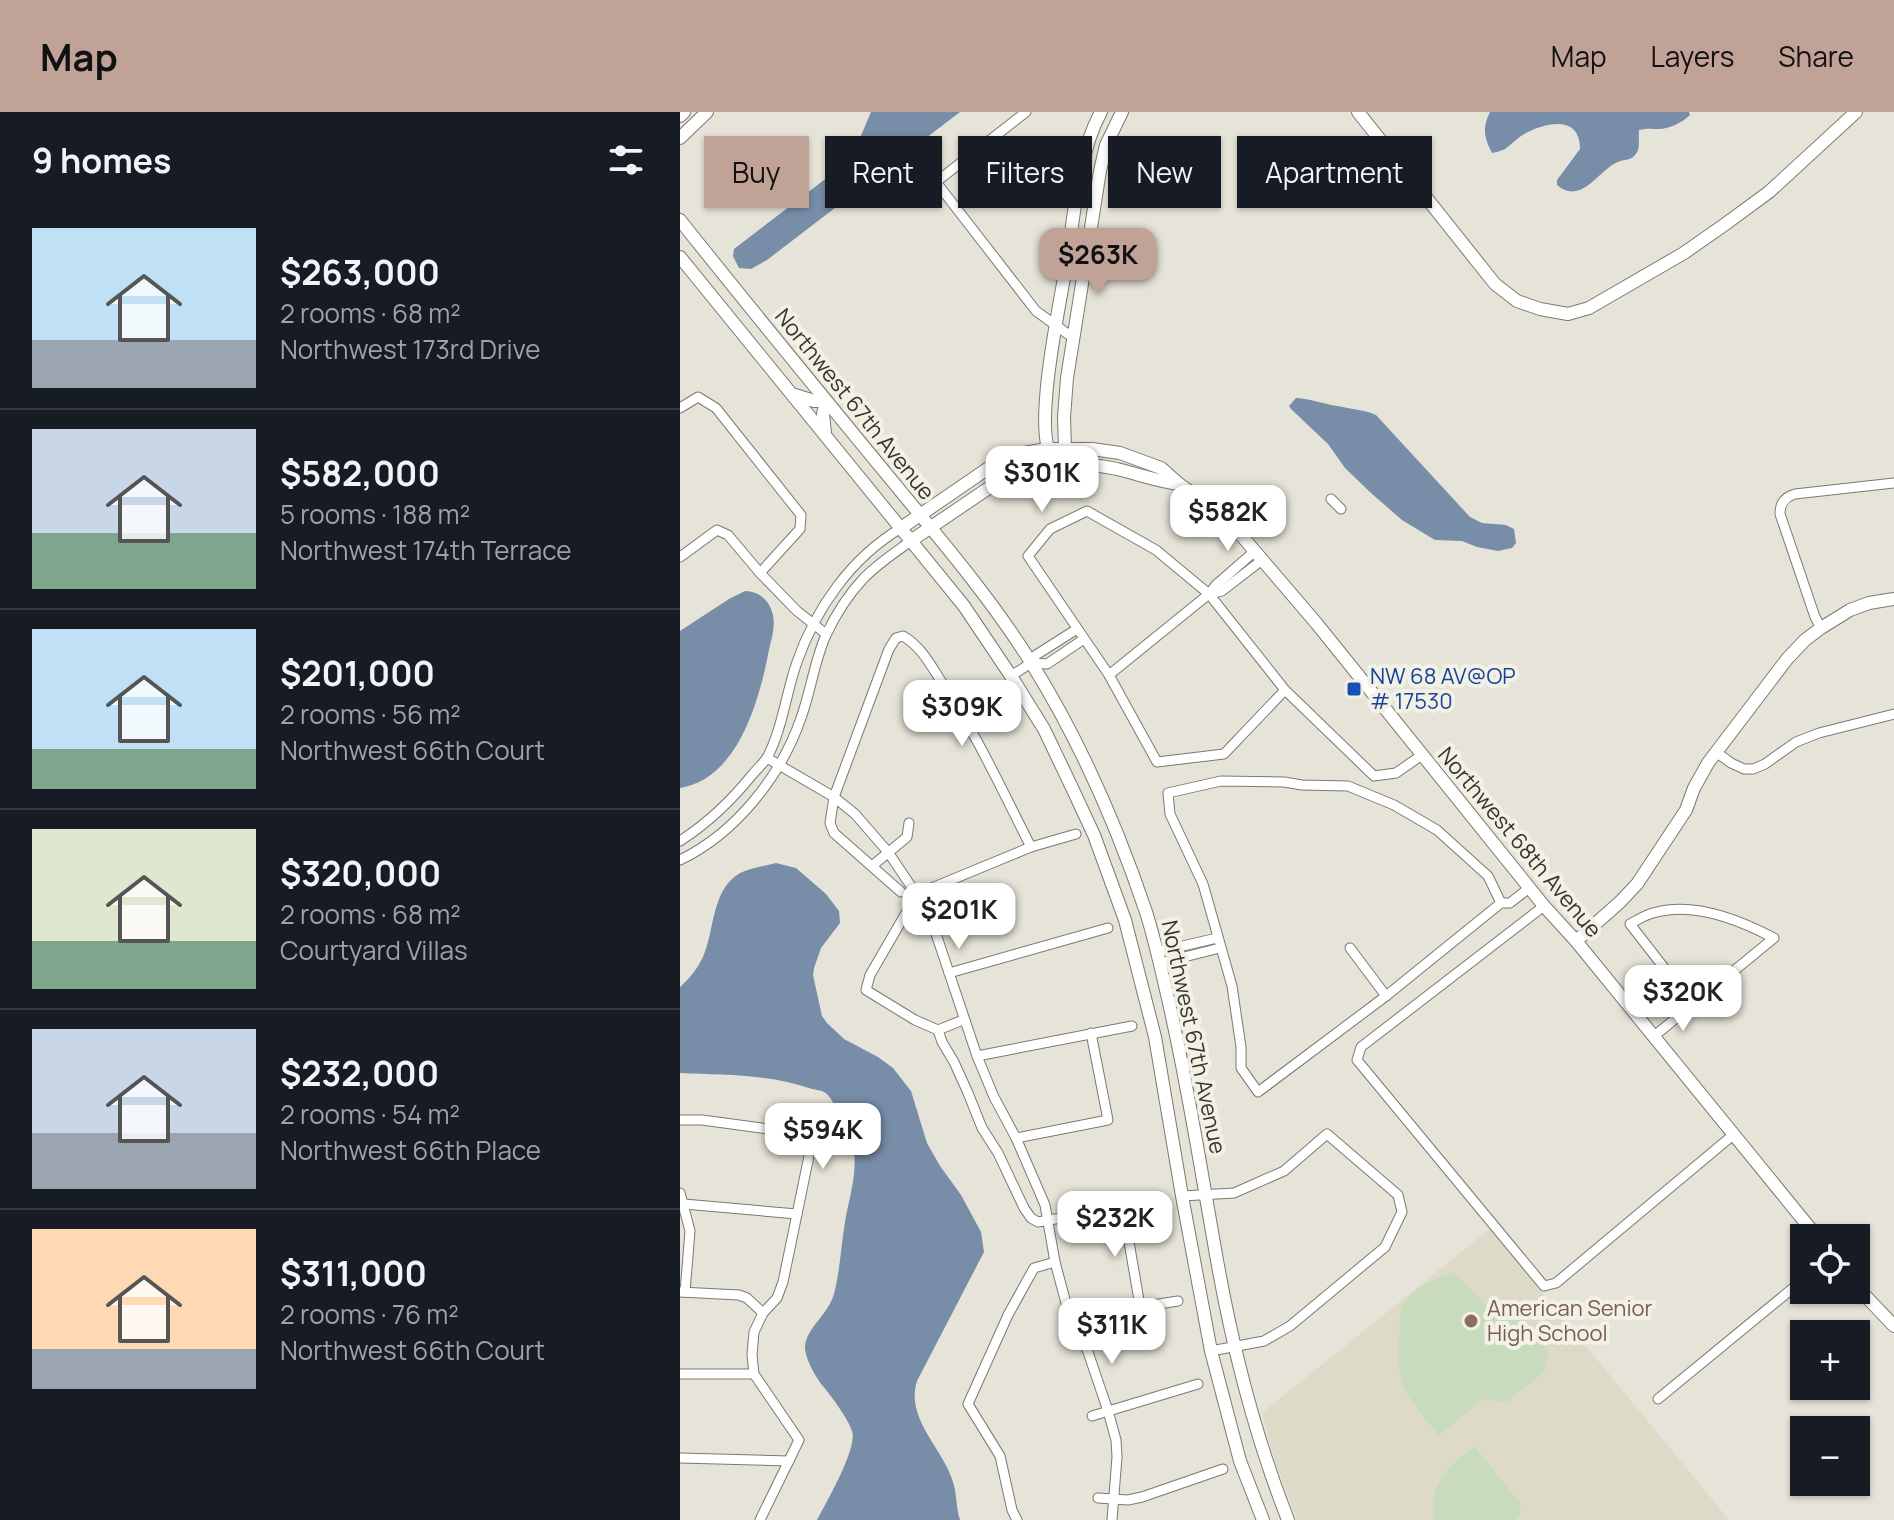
<!DOCTYPE html>
<html lang="en">
<head>
<meta charset="utf-8">
<style>
  :root { --surface:#171b24; --page:#242831; --text:#f1f3f6; --muted:#9ea1a6; --line:#363941; --accent:#c1a296 }
  body { margin:0; font-family:Manrope,sans-serif; background:var(--page); color:var(--text); height:100vh; display:flex; flex-direction:column; font-size:30px; white-space:nowrap }
  * { box-sizing:border-box; margin:0 }
  p { font-size:26px; color:var(--muted) }
  .icon { flex:none; width:44px; height:44px; fill:none; stroke:currentColor; stroke-width:2; stroke-linecap:round; stroke-linejoin:round }
  .map { position:relative; flex:1; overflow:hidden }
  .drawer { display:flex; flex-direction:column; background:var(--surface); width:680px }
  .drawer>* { flex:none }
  .hud { position:absolute; left:24px; top:24px; width:760px; height:72px; display:flex; gap:16px }
  .controls { position:absolute; left:1110px; top:1112px; display:grid; gap:16px }
  .controls a { display:grid; place-items:center; width:80px; height:80px; border-radius:0px; background:var(--surface); box-shadow:0 2px 6px #0004; font-size:40px }
  .price { position:absolute; translate:-50% -68px; padding:0 18px; border-radius:16px; background:#fff; color:#222; font-size:26px; line-height:52px; filter:drop-shadow(0 2px 4px #0008) }
  .price::after { content:''; position:absolute; left:50%; top:48px; width:24px; height:18px; margin-left:-12px; background:inherit; clip-path:polygon(0 0,100% 0,50% 100%) }
  .price.active { background:var(--accent); color:#111 }
  ul { padding:0; list-style:none }
  li { display:flex; align-items:center; gap:24px; height:200px; padding:0 32px }
  li+li { border-top:2px solid var(--line) }
  li span { display:grid; place-items:center; flex:none; width:224px; height:160px; border-radius:0px; color:#555 }
  li>.icon { margin-inline-start:auto }
  span .icon { width:96px; height:96px; fill:#fffc; stroke-width:1 }
  li b { font-size:34px }
  h2 { display:flex; justify-content:space-between; align-items:center; height:96px; padding:0 32px; font-size:34px }
  .chip { padding:0 28px; border-radius:0px; background:var(--surface); box-shadow:0 2px 6px #0004; font-size:28px; line-height:72px }
  .chip.active { background:var(--accent); color:#111 }
  header { display:flex; align-items:center; gap:48px; box-sizing:border-box; height:112px; padding:0 40px; background:var(--accent); color:#111 }
  header strong { font-size:38px }
  nav { display:flex; gap:44px; margin-inline-start:auto; font-size:28px }
  main { display:flex; flex:1; min-height:0 }
  .map>svg:first-child { display:block }
  .built { fill:#dddac7 }
  .green { fill:#c8dcbd }
  .water { fill:#778da8 }
  .lines { fill:none; stroke-linecap:round; stroke-linejoin:round }
  .street-casing { stroke:#7b796f; stroke-width:11 }
  .secondary-casing { stroke:#7b796f; stroke-width:14 }
  .street { stroke:#fff; stroke-width:9 }
  .secondary { stroke:#fff; stroke-width:12 }
  .transit-dot { fill:#1a4fb4; stroke:#f3f1e5; stroke-width:3 }
  .education-dot { fill:#8d6e63; stroke:#f3f1e5; stroke-width:3 }
  .labels { text-anchor:middle; dominant-baseline:central; stroke-width:8; stroke-linejoin:round; paint-order:stroke }
  .street-label { font-size:22px; fill:#35342f; stroke:#f3f1e5 }
  .transit-label { font-size:22px; fill:#164399; stroke:#f3f1e5; text-anchor:start }
  .education-label { font-size:22px; fill:#785e54; stroke:#f3f1e5; text-anchor:start }
</style>
</head>
<body>
<header>
<strong>Map</strong>
<nav><a>Map</a><a>Layers</a><a>Share</a></nav>
</header>
<main>
<section class="drawer">
<h2>9 homes<svg class="icon" aria-label="filters" viewBox="0 0 24 24"><path d="M4 7h16M4 17h16"/><circle cx="9" cy="7" r="2"/><circle cx="15" cy="17" r="2"/></svg></h2>
<ul>
<li><span style="background:linear-gradient(#bfe0f5 70%,#9aa5b1 0)"><svg class="icon" aria-label="home" viewBox="0 0 24 24"><path d="M3 11l9-7 9 7M6 9v11h12V9"/></svg></span><div><b>$263,000</b><p>2 rooms · 68 m²</p><p>Northwest 173rd Drive</p></div></li>
<li><span style="background:linear-gradient(#c9d6e8 65%,#7fa58c 0)"><svg class="icon" aria-label="home" viewBox="0 0 24 24"><path d="M3 11l9-7 9 7M6 9v11h12V9"/></svg></span><div><b>$582,000</b><p>5 rooms · 188 m²</p><p>Northwest 174th Terrace</p></div></li>
<li><span style="background:linear-gradient(#bfe0f5 75%,#7fa58c 0)"><svg class="icon" aria-label="home" viewBox="0 0 24 24"><path d="M3 11l9-7 9 7M6 9v11h12V9"/></svg></span><div><b>$201,000</b><p>2 rooms · 56 m²</p><p>Northwest 66th Court</p></div></li>
<li><span style="background:linear-gradient(#dfe7d0 70%,#7fa58c 0)"><svg class="icon" aria-label="home" viewBox="0 0 24 24"><path d="M3 11l9-7 9 7M6 9v11h12V9"/></svg></span><div><b>$320,000</b><p>2 rooms · 68 m²</p><p>Courtyard Villas</p></div></li>
<li><span style="background:linear-gradient(#c9d6e8 65%,#9aa5b1 0)"><svg class="icon" aria-label="home" viewBox="0 0 24 24"><path d="M3 11l9-7 9 7M6 9v11h12V9"/></svg></span><div><b>$232,000</b><p>2 rooms · 54 m²</p><p>Northwest 66th Place</p></div></li>
<li><span style="background:linear-gradient(#ffd9b3 75%,#9aa5b1 0)"><svg class="icon" aria-label="home" viewBox="0 0 24 24"><path d="M3 11l9-7 9 7M6 9v11h12V9"/></svg></span><div><b>$311,000</b><p>2 rooms · 76 m²</p><p>Northwest 66th Court</p></div></li>
</ul>
</section>
<div class="map">
<svg width="1214" height="1408" viewBox="0 0 1214 1408">
  <rect width="100%" height="100%" fill="#e6e4d8"/>
  <path class="built" d="M810,1117L1049,1408H617L596,1352L582,1301Z"/>
  <g class="green">
    <path d="M774,1160L813,1201H834L868,1240L865,1259L827,1290L803,1287L759,1323C745,1306 727,1288 721,1267C717,1255 719,1242 719,1230C720,1220 719,1208 721,1199C726,1180 756,1164 774,1160Z"/>
    <path d="M795,1335L841,1392L839,1405L835,1408H755C746,1373 769,1353 795,1335Z"/>
  </g>
  <g class="water">
    <path d="M191,0H280L87,148L71,157L59,156L53,144L54,137L157,58L174,40Z"/>
    <path d="M810,0H1009L1010,3C1003,10 989,17 979,17C971,17 967,16 959,18C958,26 961,37 955,43C950,49 944,47 938,50C919,57 902,94 877,73V68L900,37C900,3 867,10 846,21C838,25 832,32 825,37C821,39 816,40 812,41C804,25 802,16 810,0Z"/>
    <path d="M616,286C632,287 647,293 663,295C675,298 685,298 696,303L790,405L802,411L826,413L834,417L836,431L832,436L818,439L797,435L782,429L755,428L722,408L691,381L665,356L648,332L611,297L609,294Z"/>
    <path d="M65,479C78,479 89,488 92,500C97,514 90,530 88,543C78,592 57,667 0,676V519L49,487Z"/>
    <path d="M96,751L116,756L146,782L159,799L160,811L141,836L134,856L133,863L142,904L147,911L164,927L198,945L213,956L231,979L247,1031L260,1054L281,1083L301,1120L304,1140L237,1269C225,1307 263,1336 273,1370C277,1382 276,1396 280,1408H137C146,1391 178,1336 172,1319C169,1308 150,1282 142,1273C135,1264 125,1246 125,1235C126,1216 148,1203 154,1182C160,1159 161,1134 165,1110C169,1085 177,1065 174,1038C173,1026 163,1011 158,1000C154,993 151,984 144,980C140,978 136,978 132,977C91,962 44,963 0,961V875C9,867 18,856 23,845C35,818 31,778 60,761C71,756 84,754 96,751Z"/>
  </g>
  <g class="lines">
    <g class="street-casing">
      <g id="street">
        <path d="M346,0L256,70L356,199L392,225"/>
        <path d="M0,296L18,285L36,296L121,403L120,417L80,461"/>
        <path d="M651,387L661,397"/>
        <path d="M0,445L37,418L48,423L80,461L117,499L146,522"/>
        <path d="M529,482L542,479L582,448"/>
        <path d="M1141,516L1135,505L1100,402C1100,392 1104,385 1115,382L1214,371"/>
        <path d="M351,551L367,552L404,527"/>
        <path d="M429,563L529,482L536,473L575,439"/>
        <path d="M331,564L351,551L356,543L397,517"/>
        <path d="M605,578L544,642L477,650L429,563L348,444L370,417L407,399L476,438L529,482L605,578L694,664L716,661L742,643"/>
        <path d="M1036,640L1051,651L1064,657H1073L1085,652L1116,630L1139,621L1214,602"/>
        <path d="M87,646L154,685L175,702L208,740L249,801L297,944L314,985L336,1026L365,1093L375,1150L390,1206L408,1240L428,1299L436,1328L437,1345L432,1408"/>
        <path d="M0,729C28,711 51,689 72,663C77,657 84,651 88,644C103,614 106,581 117,550C136,496 171,446 221,416"/>
        <path d="M0,748C56,721 101,664 121,606C131,579 134,550 146,523C155,504 169,482 183,467C197,452 216,440 232,428"/>
        <path d="M192,754L227,725L229,711"/>
        <path d="M221,780L154,721L150,711L154,685L209,537L216,526L223,524C240,534 249,550 259,566C295,619 322,678 351,735"/>
        <path d="M821,791L808,764L757,718L714,693L668,674L622,673L604,670L541,669L488,681L490,702L523,772L552,874L561,935V956L578,980L706,884L821,791H830L849,776"/>
        <path d="M864,794L681,935L677,948L864,1174L876,1171L1053,1023"/>
        <path d="M670,836L706,884"/>
        <path d="M477,840L537,826"/>
        <path d="M480,851L540,836"/>
        <path d="M269,861L428,816"/>
        <path d="M283,908L258,918L235,908L186,878L190,863L237,782L351,735L396,722"/>
        <path d="M258,918L262,930L274,950L288,981L302,1016L318,1041L344,1096L351,1106L358,1110L484,1088"/>
        <path d="M973,925L1094,826C1060,808 1012,789 973,801C965,803 957,808 950,812L1013,893"/>
        <path d="M297,944L452,914"/>
        <path d="M0,1008H22L118,1021L127,1031L129,1044L103,1170L97,1186L83,1201L74,1220L72,1243L74,1262L119,1328L80,1408"/>
        <path d="M336,1026L428,1008L411,921"/>
        <path d="M0,1081L10,1119L5,1180"/>
        <path d="M502,1084L554,1081L604,1059L647,1022L718,1083L722,1100L705,1135L610,1214L584,1229L531,1239"/>
        <path d="M4,1092L117,1102"/>
        <path d="M443,1095L460,1194"/>
        <path d="M0,1180L59,1183L67,1186L83,1201"/>
        <path d="M390,1206L498,1189"/>
        <path d="M0,1262H74"/>
        <path d="M978,1287L1124,1167"/>
        <path d="M412,1304L518,1272"/>
        <path d="M0,1346L109,1349"/>
        <path d="M418,1386L448,1388L462,1385L543,1357"/>
        <path d="M337,1408L332,1398L320,1344L288,1292L328,1203L354,1156L375,1150"/>
      </g>
    </g>
    <g class="secondary-casing">
      <g id="secondary">
        <path d="M678,0L815,172L837,189L860,197L888,202L909,196L1004,141L1044,113L1089,80L1176,0"/>
        <path d="M0,4L4,0"/>
        <path d="M0,26L27,0"/>
        <path d="M0,108C69,195 139,280 209,365C259,426 311,486 352,552C400,629 437,714 466,800C474,825 480,852 486,878C506,962 519,1047 534,1131C550,1226 573,1319 608,1408"/>
        <path d="M0,145L284,494L331,564L364,617L394,680L414,723L445,808L475,925L502,1084L531,1239L560,1349L583,1408"/>
        <path d="M115,283L134,289H146L143,302L145,321"/>
        <path d="M371,343C353,315 381,186 387,149C393,109 397,67 409,28C412,19 416,9 421,0"/>
        <path d="M377,353L385,336L384,305L387,266L420,59L426,33L442,0"/>
        <path d="M221,416L310,355L324,348L344,341L367,337H412L440,341L481,356L499,372L536,398L555,416L637,512L864,794L896,829L1138,1126"/>
        <path d="M232,428L319,369C354,350 397,349 437,357C458,362 477,369 499,372"/>
        <path d="M896,829L940,790L957,772L1006,698L1014,676L1028,651L1107,547L1125,528L1141,516L1170,498L1189,491L1214,487"/>
        <path d="M1176,1174L1214,1214"/>
      </g>
    </g>
    <use href="#street" class="street"/>
    <use href="#secondary" class="secondary"/>
  </g>
  <rect class="transit-dot" x="666" y="569" width="16" height="16" rx="4"/>
  <circle class="education-dot" cx="791" cy="1209" r="8"/>
  <g class="labels">
    <g class="street-label">
      <text transform="translate(175 292) rotate(51)">Northwest 67th Avenue</text>
      <text transform="translate(840 730) rotate(50)">Northwest 68th Avenue</text>
      <text transform="translate(514 925) rotate(78)">Northwest 67th Avenue</text>
    </g>
    <g class="transit-label">
      <text x="690" y="564">NW 68 AV@OP<tspan x="690" dy="25"># 17530</tspan></text>
    </g>
    <g class="education-label">
      <text x="807" y="1196">American Senior<tspan x="807" dy="25">High School</tspan></text>
    </g>
  </g>
</svg>
<div class="controls">
<a><svg class="icon" aria-label="locate" viewBox="0 0 24 24"><circle cx="12" cy="12" r="6"/><path d="M12 2v4M12 18v4M2 12h4M18 12h4"/></svg></a>
<a>+</a>
<a>−</a>
</div>
<b class="price active" style="left:418px;top:184px">$263K</b>
<b class="price" style="left:362px;top:402px">$301K</b>
<b class="price" style="left:548px;top:441px">$582K</b>
<b class="price" style="left:282px;top:636px">$309K</b>
<b class="price" style="left:279px;top:839px">$201K</b>
<b class="price" style="left:1003px;top:921px">$320K</b>
<b class="price" style="left:143px;top:1059px">$594K</b>
<b class="price" style="left:435px;top:1147px">$232K</b>
<b class="price" style="left:432px;top:1254px">$311K</b>
<div class="hud">
<a class="chip active">Buy</a>
<a class="chip">Rent</a>
<a class="chip">Filters</a>
<a class="chip">New</a>
<a class="chip">Apartment</a>
</div>
</div>
</main>
</body>
</html>
